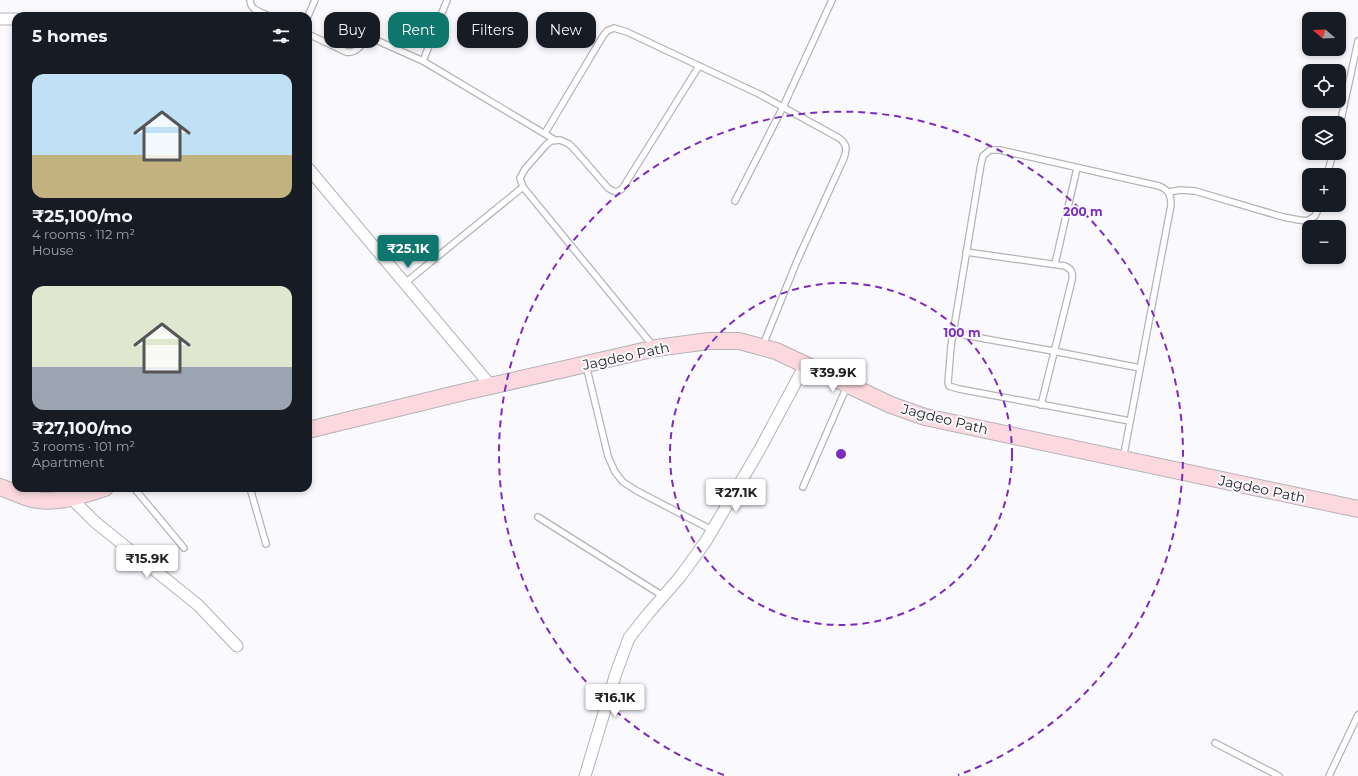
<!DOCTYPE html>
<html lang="en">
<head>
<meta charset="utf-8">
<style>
  :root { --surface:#171b24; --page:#242831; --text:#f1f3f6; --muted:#9ea1a6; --accent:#0f766e }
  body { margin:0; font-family:Montserrat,sans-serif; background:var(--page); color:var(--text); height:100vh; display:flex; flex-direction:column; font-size:15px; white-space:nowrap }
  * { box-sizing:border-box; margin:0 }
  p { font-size:13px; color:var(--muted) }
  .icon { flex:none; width:22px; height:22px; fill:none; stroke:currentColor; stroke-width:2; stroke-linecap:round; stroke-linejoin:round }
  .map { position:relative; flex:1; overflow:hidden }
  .details { position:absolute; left:12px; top:12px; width:300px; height:480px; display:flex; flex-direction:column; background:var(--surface); border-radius:12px; box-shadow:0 2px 6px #0003 }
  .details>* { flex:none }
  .hud { position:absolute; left:324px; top:12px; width:380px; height:36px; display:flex; gap:8px }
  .needle { width:26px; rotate:289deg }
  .tools { position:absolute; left:1302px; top:12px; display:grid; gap:8px }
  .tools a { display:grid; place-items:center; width:44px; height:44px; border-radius:8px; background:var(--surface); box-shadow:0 2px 6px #0003; font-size:20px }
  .price { position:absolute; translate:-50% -34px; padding:0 9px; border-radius:4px; background:#fff; color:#222; font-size:13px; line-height:26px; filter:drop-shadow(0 1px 2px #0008) }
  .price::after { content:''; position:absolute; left:50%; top:24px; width:12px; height:9px; margin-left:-6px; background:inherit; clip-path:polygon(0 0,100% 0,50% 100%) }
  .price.selected { background:var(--accent); color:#fff }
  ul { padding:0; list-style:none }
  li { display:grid; align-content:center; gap:8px; height:212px; padding:0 20px }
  li span { display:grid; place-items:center; height:124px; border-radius:12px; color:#555 }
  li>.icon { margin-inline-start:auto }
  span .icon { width:72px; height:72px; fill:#fffc; stroke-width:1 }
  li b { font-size:17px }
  h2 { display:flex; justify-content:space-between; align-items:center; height:48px; padding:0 20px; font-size:17px }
  .tag { padding:0 14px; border-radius:12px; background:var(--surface); box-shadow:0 2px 6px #0003; font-size:14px; line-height:36px }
  .tag.selected { background:var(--accent); color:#fff }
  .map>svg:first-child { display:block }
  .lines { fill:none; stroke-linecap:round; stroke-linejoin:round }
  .lane-casing { stroke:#b4b4b7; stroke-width:8 }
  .street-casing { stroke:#b4b4b7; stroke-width:13 }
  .secondary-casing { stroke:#b4b4b7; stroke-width:18 }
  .lane { stroke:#fff; stroke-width:5.5 }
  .street { stroke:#fff; stroke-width:11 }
  .secondary { stroke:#fbd9df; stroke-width:16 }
  .ring { fill:none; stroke:#7b2cbf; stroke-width:2; stroke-dasharray:7 5 }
  .labels { text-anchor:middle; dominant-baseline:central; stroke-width:4; stroke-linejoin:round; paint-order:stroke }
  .street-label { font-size:14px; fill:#29292a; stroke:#fafafe }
  .centre { fill:#7b2cbf; stroke:#fafafe; stroke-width:2 }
  .ring-label { font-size:12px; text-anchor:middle; font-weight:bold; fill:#7b2cbf; stroke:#fafafe; stroke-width:4; stroke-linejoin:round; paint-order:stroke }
</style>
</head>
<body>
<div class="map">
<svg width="1358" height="776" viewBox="0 0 1358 776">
  <rect width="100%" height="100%" fill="#fafafe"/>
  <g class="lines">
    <g class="lane-casing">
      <g id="lane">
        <path d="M250,0C250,10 261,12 269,16"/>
        <path d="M308,16L315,0"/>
        <path d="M308,34L346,52C357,54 360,45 368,39L376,40L423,61L555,140"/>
        <path d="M423,61L447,0"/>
        <path d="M1339,129L1358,41"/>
        <path d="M545,133L603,36L607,31L614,28L627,32L759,94L839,138C847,144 847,149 844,158L797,261L763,345"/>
        <path d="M1327,175L1333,153"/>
        <path d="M1169,192L1180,190L1195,191L1283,217L1299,220L1307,221L1315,216L1320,205"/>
        <path d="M735,201L783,107L832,0"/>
        <path d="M966,252L1065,266C1072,269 1073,273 1072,280L1041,405"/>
        <path d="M1055,264L1077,168"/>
        <path d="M405,283L523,187"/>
        <path d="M953,333L1053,351L1140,368"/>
        <path d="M654,347L523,187L520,178L525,169L546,145L551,141L560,140L569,144L575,150L608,188C614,192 617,193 622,189L699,66"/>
        <path d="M586,365L608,456L615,472L623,482L637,491L712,530"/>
        <path d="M1123,459L1171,205C1171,195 1169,190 1159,186L1000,150H990L983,156L981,164L951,346L948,383L949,386L959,389L1130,421"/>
        <path d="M803,487L847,386"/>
        <path d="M134,488L184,548"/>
        <path d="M250,488L266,544"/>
        <path d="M538,517L663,596"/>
        <path d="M1215,743L1279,776"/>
        <path d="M1329,776L1358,715"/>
      </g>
    </g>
    <g class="street-casing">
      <g id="street">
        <path d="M0,19H16"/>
        <path d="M308,168L491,386"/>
        <path d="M71,498L95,522L198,605L237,646"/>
        <path d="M585,776L616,673L629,638L647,615L680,577L706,541L760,449L805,365"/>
      </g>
    </g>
    <g class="secondary-casing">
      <g id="secondary">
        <path d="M308,430L464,392L656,348L709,341H739L776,351L891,405L925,417L1358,509"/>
        <path d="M0,487C11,491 21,496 32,499C56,505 82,495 105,488"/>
      </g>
    </g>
    <use href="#lane" class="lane"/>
    <use href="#street" class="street"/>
    <use href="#secondary" class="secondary"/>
  </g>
  <g class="ring">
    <circle cx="841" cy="454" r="171"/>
    <path d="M724 775A342 342 0 1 1 958 775"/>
  </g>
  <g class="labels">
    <g class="street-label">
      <text transform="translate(626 356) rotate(-12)">Jagdeo Path</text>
      <text transform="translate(945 419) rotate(14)">Jagdeo Path</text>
      <text transform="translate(1262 489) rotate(12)">Jagdeo Path</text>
    </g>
  </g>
  <circle cx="841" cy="454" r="6" class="centre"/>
  <g class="ring-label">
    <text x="1083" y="216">200 m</text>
    <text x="962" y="337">100 m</text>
  </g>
</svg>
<div class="tools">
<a><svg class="needle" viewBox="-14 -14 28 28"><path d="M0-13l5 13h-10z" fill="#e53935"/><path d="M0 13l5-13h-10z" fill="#9ea1a6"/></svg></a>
<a><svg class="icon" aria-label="locate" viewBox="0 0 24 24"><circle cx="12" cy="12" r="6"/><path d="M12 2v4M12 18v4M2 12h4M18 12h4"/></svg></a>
<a><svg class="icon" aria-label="layers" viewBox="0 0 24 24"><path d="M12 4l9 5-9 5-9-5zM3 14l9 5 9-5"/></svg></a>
<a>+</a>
<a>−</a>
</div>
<b class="price selected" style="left:408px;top:269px">₹25.1K</b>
<b class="price" style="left:833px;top:393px">₹39.9K</b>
<b class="price" style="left:736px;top:513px">₹27.1K</b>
<b class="price" style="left:147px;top:579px">₹15.9K</b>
<b class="price" style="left:615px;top:718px">₹16.1K</b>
<div class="hud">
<a class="tag">Buy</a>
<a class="tag selected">Rent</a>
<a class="tag">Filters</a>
<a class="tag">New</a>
</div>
<section class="details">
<h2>5 homes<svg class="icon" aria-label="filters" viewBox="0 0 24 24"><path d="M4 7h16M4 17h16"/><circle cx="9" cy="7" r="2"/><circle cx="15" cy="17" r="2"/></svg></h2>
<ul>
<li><span style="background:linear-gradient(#bfe0f5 65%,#c2b280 0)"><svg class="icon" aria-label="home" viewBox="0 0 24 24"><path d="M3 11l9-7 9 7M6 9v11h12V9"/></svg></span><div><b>₹25,100/mo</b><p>4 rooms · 112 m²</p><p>House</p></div></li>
<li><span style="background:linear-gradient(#dfe7d0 65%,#9aa5b1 0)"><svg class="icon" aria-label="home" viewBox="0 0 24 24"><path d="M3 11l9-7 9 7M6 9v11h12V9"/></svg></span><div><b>₹27,100/mo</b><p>3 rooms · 101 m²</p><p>Apartment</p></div></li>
</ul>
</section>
</div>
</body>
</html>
